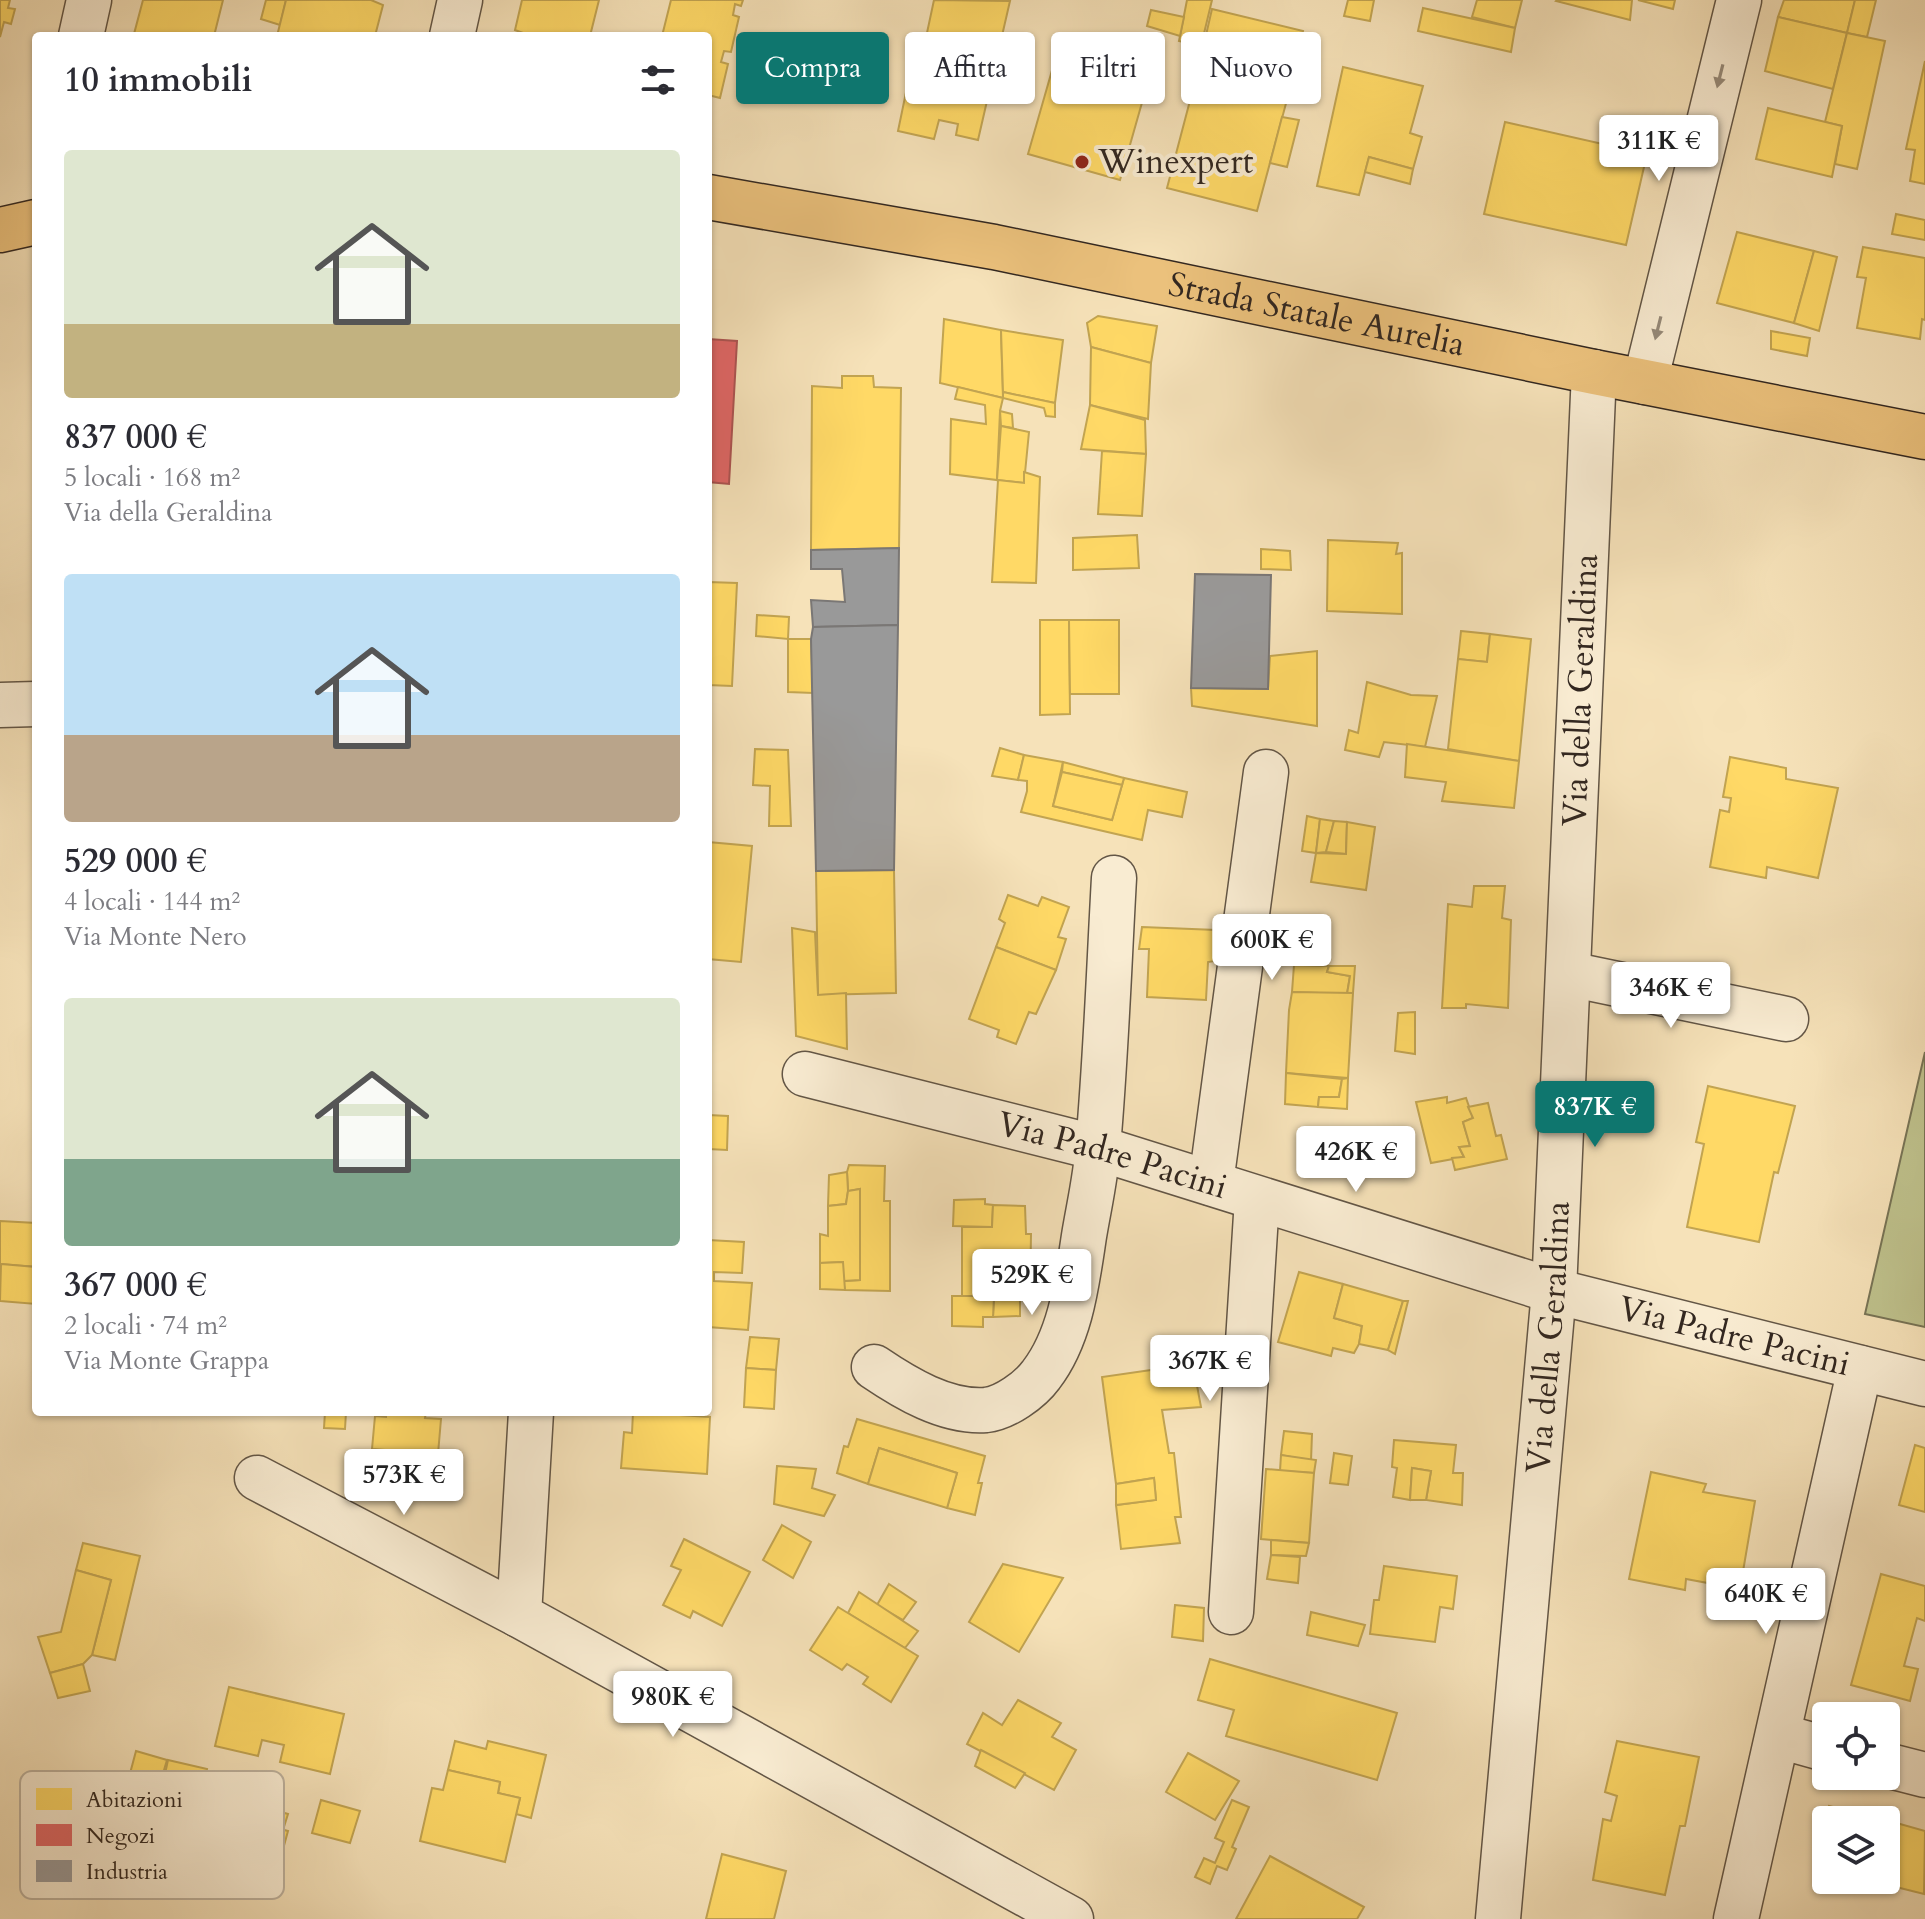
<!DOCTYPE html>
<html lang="it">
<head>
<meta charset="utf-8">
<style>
  :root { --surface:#fff; --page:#f7f7f7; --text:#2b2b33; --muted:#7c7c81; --accent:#0f766e }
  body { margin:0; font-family:Cardo,serif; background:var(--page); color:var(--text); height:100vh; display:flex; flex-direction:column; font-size:30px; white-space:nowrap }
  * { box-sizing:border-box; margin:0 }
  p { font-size:26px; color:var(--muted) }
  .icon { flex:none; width:44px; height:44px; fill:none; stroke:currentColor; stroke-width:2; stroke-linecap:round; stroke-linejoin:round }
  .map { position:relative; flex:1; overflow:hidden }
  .sheet { position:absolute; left:32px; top:32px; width:680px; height:1384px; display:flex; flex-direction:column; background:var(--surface); border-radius:8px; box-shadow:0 2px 6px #0004 }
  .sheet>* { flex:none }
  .top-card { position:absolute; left:736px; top:32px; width:760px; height:72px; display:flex; gap:16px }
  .tools { position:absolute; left:1812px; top:1702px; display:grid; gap:16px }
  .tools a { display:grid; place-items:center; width:88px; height:88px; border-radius:8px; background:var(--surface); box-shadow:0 2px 6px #0004; font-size:40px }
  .price { position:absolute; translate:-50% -68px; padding:0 18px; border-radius:8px; background:#fff; color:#222; font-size:26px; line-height:52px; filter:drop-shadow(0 2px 4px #0008) }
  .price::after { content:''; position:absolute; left:50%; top:48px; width:24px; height:18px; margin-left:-12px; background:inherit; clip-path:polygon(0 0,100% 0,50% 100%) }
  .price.active { background:var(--accent); color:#fff }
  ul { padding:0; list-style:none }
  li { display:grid; align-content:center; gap:16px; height:424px; padding:0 32px }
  li span { display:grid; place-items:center; height:248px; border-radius:8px; color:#555 }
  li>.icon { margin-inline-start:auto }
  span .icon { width:144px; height:144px; fill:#fffc; stroke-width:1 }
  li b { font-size:34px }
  h2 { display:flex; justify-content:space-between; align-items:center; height:96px; padding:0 32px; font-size:34px }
  .chip { padding:0 28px; border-radius:8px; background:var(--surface); box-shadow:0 2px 6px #0004; font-size:28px; line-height:72px }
  .chip.active { background:var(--accent); color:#fff }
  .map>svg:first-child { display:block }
  .green { fill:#bfc28d; stroke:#787456; stroke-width:2 }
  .homes { fill:#ffd966; stroke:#c2a451; stroke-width:2 }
  .shops { fill:#e06666; stroke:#ac5351; stroke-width:2 }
  .industry { fill:#999; stroke:#7a7775; stroke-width:2 }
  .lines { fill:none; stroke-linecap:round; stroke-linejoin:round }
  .minor-casing { stroke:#635646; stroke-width:47 }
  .primary-casing { stroke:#322720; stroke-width:47 }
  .minor { stroke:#f9ecd2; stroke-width:44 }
  .primary { stroke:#ebc17c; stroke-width:44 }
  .oneway { fill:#968a79 }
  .poi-dot { fill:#8f2418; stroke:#f9ecd2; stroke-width:3 }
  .labels { text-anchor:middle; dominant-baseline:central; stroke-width:8; stroke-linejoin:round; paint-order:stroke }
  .poi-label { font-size:34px; fill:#322720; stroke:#f9ecd2; text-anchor:start }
  .street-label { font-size:34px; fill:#322720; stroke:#f9ecd2 }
  .key { fill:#f9ecd2; stroke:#bdb19d; stroke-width:2 }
  .key-label { font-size:22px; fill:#322720 }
</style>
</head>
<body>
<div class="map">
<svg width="1925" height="1919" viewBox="0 0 1925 1919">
  <rect width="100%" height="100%" fill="#f6e2b9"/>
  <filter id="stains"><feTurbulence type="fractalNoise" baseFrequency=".0025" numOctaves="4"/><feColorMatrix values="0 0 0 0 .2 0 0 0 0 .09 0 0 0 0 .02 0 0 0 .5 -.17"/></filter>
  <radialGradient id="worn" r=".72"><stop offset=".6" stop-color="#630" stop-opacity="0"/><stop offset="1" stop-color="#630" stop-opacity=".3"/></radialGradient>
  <path class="green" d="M1925,1052V1327L1865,1314Z"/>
  <g class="homes">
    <path d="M0,0H10L8,8L15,9L11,24L4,22L0,37Z"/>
    <path d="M143,0H223L214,36H139L134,34Z"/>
    <path d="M266,0H286L280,25L261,19Z"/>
    <path d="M286,0H371L383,5L375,36H277Z"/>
    <path d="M522,0H599L590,36H525L526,34L515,30Z"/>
    <path d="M671,0H743L741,6L735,4L733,15L739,17L731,52L724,51L721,62L728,64L720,98L708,95V36H662Z"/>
    <path d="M934,0L1010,1L978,140L956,135L958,124L939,120L934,139L898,131L910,73L918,75Z"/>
    <path d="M1187,0H1212L1201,46L1179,41Z"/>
    <path d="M1348,0H1374L1370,21L1344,16Z"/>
    <path d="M1477,0H1522L1515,28L1472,17Z"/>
    <path d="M1557,0H1632L1630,20L1556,1Z"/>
    <path d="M1638,0H1675L1673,9Z"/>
    <path d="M1784,0H1855L1847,33L1778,17Z"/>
    <path d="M1855,0H1876L1867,37L1847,33Z"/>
    <path d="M1423,8L1515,28L1511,52L1418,31Z"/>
    <path d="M1212,9L1303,31L1288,96L1197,74Z"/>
    <path d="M1151,10L1184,17L1180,36L1147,26Z"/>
    <path d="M1778,17L1847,33L1833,89L1765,71Z"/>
    <path d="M1847,33L1885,41L1857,169L1835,164L1842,126L1825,122Z"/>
    <path d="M1057,53L1149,78L1120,180L1028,154Z"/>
    <path d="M1925,61V184L1910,181L1915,150L1906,149Z"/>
    <path d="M1343,67L1423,86L1410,133L1422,137L1413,169L1369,157L1359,195L1317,186Z"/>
    <path d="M1197,74L1288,96L1257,211L1167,188Z"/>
    <path d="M1768,108L1842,126L1832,177L1756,159Z"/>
    <path d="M1282,117L1299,120L1287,167L1270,163Z"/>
    <path d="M1505,122L1647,154L1626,245L1484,214Z"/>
    <path d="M1369,157L1413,169L1410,184L1365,172Z"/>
    <path d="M1896,214L1925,220V240L1892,234Z"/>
    <path d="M1737,232L1814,251L1794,323L1717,303Z"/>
    <path d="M1863,247L1925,258V320L1922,319L1920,339L1857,328L1866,278L1857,277Z"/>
    <path d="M1814,251L1837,257L1819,331L1794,323Z"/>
    <path d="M1098,316L1157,326L1151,363L1091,347L1087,323Z"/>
    <path d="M944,319L1001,330L1003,398L940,383Z"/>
    <path d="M1001,330L1063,340L1055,403L1003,392Z"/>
    <path d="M1771,331L1810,338L1807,356L1771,349Z"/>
    <path d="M1091,347L1151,363L1148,419L1090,405Z"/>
    <path d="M842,376H873L874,387L901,388L899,548L811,550L812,386L842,388Z"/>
    <path d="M958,387L1003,398L1000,411L997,480L950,474L951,419L986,424L985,405L955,399Z"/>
    <path d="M1003,392L1055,403V417L1046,416L1044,408L1003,398Z"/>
    <path d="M1090,405L1145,420L1146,454L1081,449Z"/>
    <path d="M1000,411L1012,414L1013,428L1001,426Z"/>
    <path d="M1001,426L1029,432L1024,483L997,480Z"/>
    <path d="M1102,451L1146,454L1142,516L1098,514Z"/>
    <path d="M1024,472L1040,477L1036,583L992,582L998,480L1024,483Z"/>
    <path d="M1137,535L1139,568L1073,570V538Z"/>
    <path d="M1328,540L1398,543L1396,554L1402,553V614L1327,611Z"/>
    <path d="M1261,549L1290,551L1291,570L1261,569Z"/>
    <path d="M708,582L737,583L732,686L708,685Z"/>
    <path d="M757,615L789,617L788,639L756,636Z"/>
    <path d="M1040,620H1069L1070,714L1040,715Z"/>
    <path d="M1069,620H1119V694H1070Z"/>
    <path d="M1461,631L1490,634L1487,662L1458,659Z"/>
    <path d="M1490,634L1531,639L1519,761L1448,749L1458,659L1487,662Z"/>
    <path d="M788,639H811L813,693L788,692Z"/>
    <path d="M1317,651V726L1192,706L1191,688L1268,689L1270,656Z"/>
    <path d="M1367,682L1411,695L1437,696L1425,747L1384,742L1379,757L1345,750L1349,730L1358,733Z"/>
    <path d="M1407,744L1519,761L1514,808L1442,801L1446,782L1405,777Z"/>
    <path d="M1000,748L1024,755L1018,780L992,776Z"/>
    <path d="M755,749L788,750L791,826H769L770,786L753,785Z"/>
    <path d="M1024,755L1063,762L1053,806L1112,820L1124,778L1187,792L1182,817L1148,810L1142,840L1021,812L1027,791V781L1018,780Z"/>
    <path d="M1730,757L1786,768V779L1838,788L1818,878L1767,867L1766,878L1710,867L1720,810L1729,812L1731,798L1723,797Z"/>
    <path d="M1063,762L1124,778L1122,785L1062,772Z"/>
    <path d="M1062,772L1122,785L1112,820L1053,806Z"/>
    <path d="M1307,816L1320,819L1316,853L1302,851Z"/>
    <path d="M1320,819L1334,821L1326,852L1316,853Z"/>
    <path d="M1334,821L1347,822L1346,854L1326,852Z"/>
    <path d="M1347,822L1375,827L1366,890L1311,882L1316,853L1346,854Z"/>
    <path d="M708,842L752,846L741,962L708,959Z"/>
    <path d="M894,870L896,993L818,995L816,871Z"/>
    <path d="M1474,886H1505L1502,918L1511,920L1508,1008L1466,1004V1008H1442L1448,904L1472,907Z"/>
    <path d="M1008,895L1038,906L1042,897L1069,907L1058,937L1066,939L1056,970L996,947L1005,923L999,919Z"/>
    <path d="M1142,927L1216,930L1215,961L1208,962L1206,1000L1147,997L1149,949H1139Z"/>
    <path d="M792,928L815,932L818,995L846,993L847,1049L796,1036Z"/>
    <path d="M996,947L1056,970L1036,1014L1029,1012L1016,1044L997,1037L999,1030L969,1019Z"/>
    <path d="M1294,965L1329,966L1327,972L1350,976L1347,994L1292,992Z"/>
    <path d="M1329,966H1355L1353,993L1347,994L1350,976L1327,972Z"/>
    <path d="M1292,992L1353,993L1348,1078L1286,1073L1289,1010Z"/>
    <path d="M1415,1012V1054L1395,1051L1398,1013Z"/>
    <path d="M1286,1073L1342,1079L1339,1097H1319L1318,1107L1285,1104Z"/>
    <path d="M1348,1078L1347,1109L1318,1107L1319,1097H1339L1342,1079Z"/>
    <path d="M1708,1086L1795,1106L1778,1173L1774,1172L1759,1242L1687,1227L1704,1144L1696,1142Z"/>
    <path d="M1447,1097V1103L1466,1098L1473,1118L1463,1122L1470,1146L1459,1147L1464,1157L1431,1163L1416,1102Z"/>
    <path d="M1488,1103L1496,1136L1501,1135L1507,1159L1455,1170L1452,1158L1464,1157L1459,1147L1470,1146L1463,1122L1473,1118L1468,1107Z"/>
    <path d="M708,1115L728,1116L727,1150L708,1149Z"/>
    <path d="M849,1165L885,1166L884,1201H890V1291L845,1290L843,1281L860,1280V1189L848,1191L847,1172Z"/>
    <path d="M847,1172L848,1191L846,1204L828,1206L829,1175Z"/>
    <path d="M860,1189V1280L843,1281V1262L820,1263V1234L828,1236V1206L846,1204L848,1191Z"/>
    <path d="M985,1199V1204L993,1205L992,1227L953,1226L954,1200Z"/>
    <path d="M993,1205L1025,1206L1026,1234H1031L1030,1296H1020V1316L993,1317L994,1296L962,1297V1227H992Z"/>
    <path d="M0,1221L36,1223V1267L0,1264Z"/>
    <path d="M708,1240L744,1242L742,1273L714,1272V1281L752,1283L748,1330L708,1327Z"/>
    <path d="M843,1262L845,1290L820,1289V1263Z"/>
    <path d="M1,1264L36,1267V1304L0,1301Z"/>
    <path d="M1299,1272L1343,1284L1334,1318L1362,1326L1359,1344L1354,1353L1333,1348L1331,1356L1278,1342Z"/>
    <path d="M1343,1284L1403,1301L1388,1350L1359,1344L1362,1326L1334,1318Z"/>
    <path d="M952,1296H994L993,1317H983V1327L952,1326Z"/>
    <path d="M1403,1301H1408L1395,1354L1388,1350Z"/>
    <path d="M750,1337L779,1339L776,1370L746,1368Z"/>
    <path d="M1193,1364L1201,1407L1162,1410L1169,1453H1174L1181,1517H1175L1180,1543L1121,1549L1116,1505L1156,1500L1154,1478L1116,1484L1102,1377Z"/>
    <path d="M746,1368L776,1370L774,1409L744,1407Z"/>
    <path d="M325,1412H346L345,1429L324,1428Z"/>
    <path d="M386,1412H426L425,1418L441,1419L438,1454L372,1449L375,1416L386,1417Z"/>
    <path d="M633,1412L710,1417L707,1474L621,1468L624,1432L632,1433Z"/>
    <path d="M857,1419L985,1456L978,1483H982L975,1515L947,1508L957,1473L879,1448L868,1484L837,1473L844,1446L848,1447Z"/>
    <path d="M1284,1431L1312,1434L1311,1461L1281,1455Z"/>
    <path d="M1394,1440L1456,1445L1453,1473H1463L1462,1505L1426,1500L1431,1471L1412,1468L1410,1500L1393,1497L1397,1468L1392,1467Z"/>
    <path d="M1915,1445L1925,1448V1512L1899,1505Z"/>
    <path d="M879,1448L957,1473L947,1508L868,1484Z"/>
    <path d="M393,1451L431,1454L429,1480L394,1477Z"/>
    <path d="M1334,1453L1352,1456L1348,1485L1330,1483Z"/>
    <path d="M1281,1455L1316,1460L1314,1473L1280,1471Z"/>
    <path d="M777,1466L816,1469L812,1488L835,1495L824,1516L774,1504Z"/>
    <path d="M1412,1468L1431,1471L1426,1500H1410Z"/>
    <path d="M1266,1469L1314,1473L1309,1543L1261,1539Z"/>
    <path d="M1651,1472L1706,1484L1703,1492L1755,1501L1740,1589L1686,1579L1685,1590L1629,1579Z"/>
    <path d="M1154,1478L1156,1500L1116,1505V1484Z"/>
    <path d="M782,1525L811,1542L793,1578L763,1560Z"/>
    <path d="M684,1539L750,1572L722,1626L693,1611L690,1618L663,1605L681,1570L671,1566Z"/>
    <path d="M1271,1540L1309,1543L1306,1556L1271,1555Z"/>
    <path d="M83,1543L140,1556L115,1660L92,1655L111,1580L76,1570Z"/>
    <path d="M1271,1555L1300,1557L1298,1583L1267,1579Z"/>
    <path d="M1003,1564L1063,1578L1019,1652L969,1622Z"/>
    <path d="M1384,1566L1457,1576L1453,1609L1440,1607L1435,1642L1370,1634L1374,1600H1379Z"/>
    <path d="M76,1570L111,1580L92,1655L83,1664L50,1673L38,1637L61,1632Z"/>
    <path d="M1881,1574L1925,1586V1621L1917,1618L1904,1666L1918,1669L1910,1701L1851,1685Z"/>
    <path d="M889,1584L916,1602L903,1620L877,1605Z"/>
    <path d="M859,1592L918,1631L905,1648L848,1613Z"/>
    <path d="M1175,1605L1204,1608L1203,1641L1172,1637Z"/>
    <path d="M838,1607L918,1656L891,1702L863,1684L868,1677L857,1670L847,1664L842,1670L810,1650Z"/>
    <path d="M1311,1612L1365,1625L1358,1646L1307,1635Z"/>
    <path d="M1210,1659L1397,1713L1377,1780L1226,1736L1234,1710L1198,1700Z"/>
    <path d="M83,1664L90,1691L58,1698L50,1673Z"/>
    <path d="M229,1687L344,1714L330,1774L280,1762L284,1745L262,1740L258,1756L215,1746Z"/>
    <path d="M1018,1700L1061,1723L1052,1737L1076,1750L1054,1790L967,1744L983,1713L1002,1725Z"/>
    <path d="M455,1741L486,1749L488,1741L546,1755L531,1818L516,1814L520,1798L498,1793L500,1782L448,1770Z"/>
    <path d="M1617,1741L1699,1757L1685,1826H1680L1665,1895L1593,1880L1603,1819L1611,1821L1617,1796L1605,1792Z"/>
    <path d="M981,1750L1025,1773L1015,1788L975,1766Z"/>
    <path d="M136,1751L167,1760L154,1804L124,1796Z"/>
    <path d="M1188,1753L1239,1781L1215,1820L1166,1792Z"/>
    <path d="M168,1760L207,1769L199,1807L160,1797Z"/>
    <path d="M448,1770L500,1782L498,1793L520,1798L505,1862L420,1841L432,1788L443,1790Z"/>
    <path d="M231,1793L262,1801L260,1806L288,1814L283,1830L225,1814Z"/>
    <path d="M321,1800L360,1811L350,1843L312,1833Z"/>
    <path d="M1232,1800L1249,1807L1232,1847L1236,1849L1227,1870L1217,1866L1210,1884L1195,1877L1204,1858L1215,1863L1224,1842L1215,1838Z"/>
    <path d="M1829,1806L1884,1820H1826V1869L1814,1865Z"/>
    <path d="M232,1816L288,1831L279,1864L223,1849Z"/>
    <path d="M1886,1820L1925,1831L1924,1894L1892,1886L1896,1870L1886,1868Z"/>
    <path d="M722,1854L786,1871L774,1919H706Z"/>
    <path d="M1270,1856L1364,1907L1357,1919H1236Z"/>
  </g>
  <path class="shops" d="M708,339L737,341L729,484L708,482Z"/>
  <g class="industry">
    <path d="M899,548L898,625L813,627L811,600L845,602L842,569H811V550Z"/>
    <path d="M1195,574L1271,575L1268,689L1191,688Z"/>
    <path d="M898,625L894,870L816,871L811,639L813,627Z"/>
  </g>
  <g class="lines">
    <g class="minor-casing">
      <g id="minor">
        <path d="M81,36L89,0"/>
        <path d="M452,36L460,0"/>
        <path d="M1645,382L1739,0"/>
        <path d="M0,705L36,704"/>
        <path d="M1569,974L1786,1019"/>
        <path id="s1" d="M805,1074L1098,1148L1554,1291L1925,1384"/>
        <path d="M1211,1183L1266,772"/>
        <path d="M874,1367C905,1388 946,1413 986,1410C1005,1408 1030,1390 1041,1375C1071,1336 1077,1282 1084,1236C1089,1206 1096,1176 1098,1146C1106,1057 1109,967 1114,878"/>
        <path d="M531,1412L519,1615L1071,1919"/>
        <path d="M257,1478L519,1615"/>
        <path d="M1231,1612L1257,1199"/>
        <path d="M1779,1736L1826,1749"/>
        <path d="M1886,1765L1925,1775"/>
        <path id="s2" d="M1498,1919L1554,1291L1594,372"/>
        <path d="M1736,1919L1860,1368"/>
      </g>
    </g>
    <g class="primary-casing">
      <g id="primary">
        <path id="s3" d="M708,197L994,247L1594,372L1925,437"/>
        <path d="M0,230L36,222"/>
      </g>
    </g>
    <use href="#minor" class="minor"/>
    <use href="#primary" class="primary"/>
  </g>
  <defs><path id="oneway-solid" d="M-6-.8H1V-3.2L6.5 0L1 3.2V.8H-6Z" transform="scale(2)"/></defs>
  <g class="oneway">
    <use href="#oneway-solid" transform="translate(1720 76) rotate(104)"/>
    <use href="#oneway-solid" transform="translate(1658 328) rotate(104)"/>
  </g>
  <circle class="poi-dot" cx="1082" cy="162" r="8"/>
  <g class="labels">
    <g class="poi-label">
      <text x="1098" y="162">Winexpert</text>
    </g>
    <g class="street-label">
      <text stroke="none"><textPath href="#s3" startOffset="620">Strada Statale Aurelia</textPath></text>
      <text stroke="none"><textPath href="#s2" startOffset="1232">Via della Geraldina</textPath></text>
      <text stroke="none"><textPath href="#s1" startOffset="318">Via Padre Pacini</textPath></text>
      <text stroke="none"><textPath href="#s1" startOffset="966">Via Padre Pacini</textPath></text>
      <text stroke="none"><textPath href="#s2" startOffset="584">Via della Geraldina</textPath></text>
    </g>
  </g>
  <rect x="20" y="1771" width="264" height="128" rx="12" class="key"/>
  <rect x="36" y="1788" width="36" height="22" fill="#ffd966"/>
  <rect x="36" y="1824" width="36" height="22" fill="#e06666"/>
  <rect x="36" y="1860" width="36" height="22" fill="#999"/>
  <g class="key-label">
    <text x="86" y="1807">Abitazioni</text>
    <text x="86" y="1843">Negozi</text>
    <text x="86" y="1879">Industria</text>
  </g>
  <rect width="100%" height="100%" filter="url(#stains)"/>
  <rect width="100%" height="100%" fill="url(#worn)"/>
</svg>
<div class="tools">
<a><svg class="icon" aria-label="locate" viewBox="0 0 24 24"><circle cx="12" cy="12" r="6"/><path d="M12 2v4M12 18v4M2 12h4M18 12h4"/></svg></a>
<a><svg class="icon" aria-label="layers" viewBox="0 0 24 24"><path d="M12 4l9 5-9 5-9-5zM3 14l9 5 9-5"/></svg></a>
</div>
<b class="price" style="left:1659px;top:183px">311K €</b>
<b class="price" style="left:1272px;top:982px">600K €</b>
<b class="price" style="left:1671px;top:1030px">346K €</b>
<b class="price active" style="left:1595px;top:1149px">837K €</b>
<b class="price" style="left:1356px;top:1194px">426K €</b>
<b class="price" style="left:1032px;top:1317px">529K €</b>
<b class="price" style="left:1210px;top:1403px">367K €</b>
<b class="price" style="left:404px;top:1517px">573K €</b>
<b class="price" style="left:1766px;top:1636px">640K €</b>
<b class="price" style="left:673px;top:1739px">980K €</b>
<div class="top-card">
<a class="chip active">Compra</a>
<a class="chip">Affitta</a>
<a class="chip">Filtri</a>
<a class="chip">Nuovo</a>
</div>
<section class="sheet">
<h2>10 immobili<svg class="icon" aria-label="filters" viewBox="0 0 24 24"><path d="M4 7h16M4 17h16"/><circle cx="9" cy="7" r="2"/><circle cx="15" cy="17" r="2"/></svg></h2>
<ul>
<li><span style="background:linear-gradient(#dfe7d0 70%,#c2b280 0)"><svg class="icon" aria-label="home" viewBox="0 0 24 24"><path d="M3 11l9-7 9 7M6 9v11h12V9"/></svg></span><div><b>837 000 €</b><p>5 locali · 168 m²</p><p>Via della Geraldina</p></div></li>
<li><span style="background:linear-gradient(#bfe0f5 65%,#b9a48a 0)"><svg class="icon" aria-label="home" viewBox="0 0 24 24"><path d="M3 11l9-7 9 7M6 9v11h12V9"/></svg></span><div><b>529 000 €</b><p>4 locali · 144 m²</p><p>Via Monte Nero</p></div></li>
<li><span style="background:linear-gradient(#dfe7d0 65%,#7fa58c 0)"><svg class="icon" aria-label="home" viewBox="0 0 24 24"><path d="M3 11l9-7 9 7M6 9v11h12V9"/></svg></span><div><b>367 000 €</b><p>2 locali · 74 m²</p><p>Via Monte Grappa</p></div></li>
</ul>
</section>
</div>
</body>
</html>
